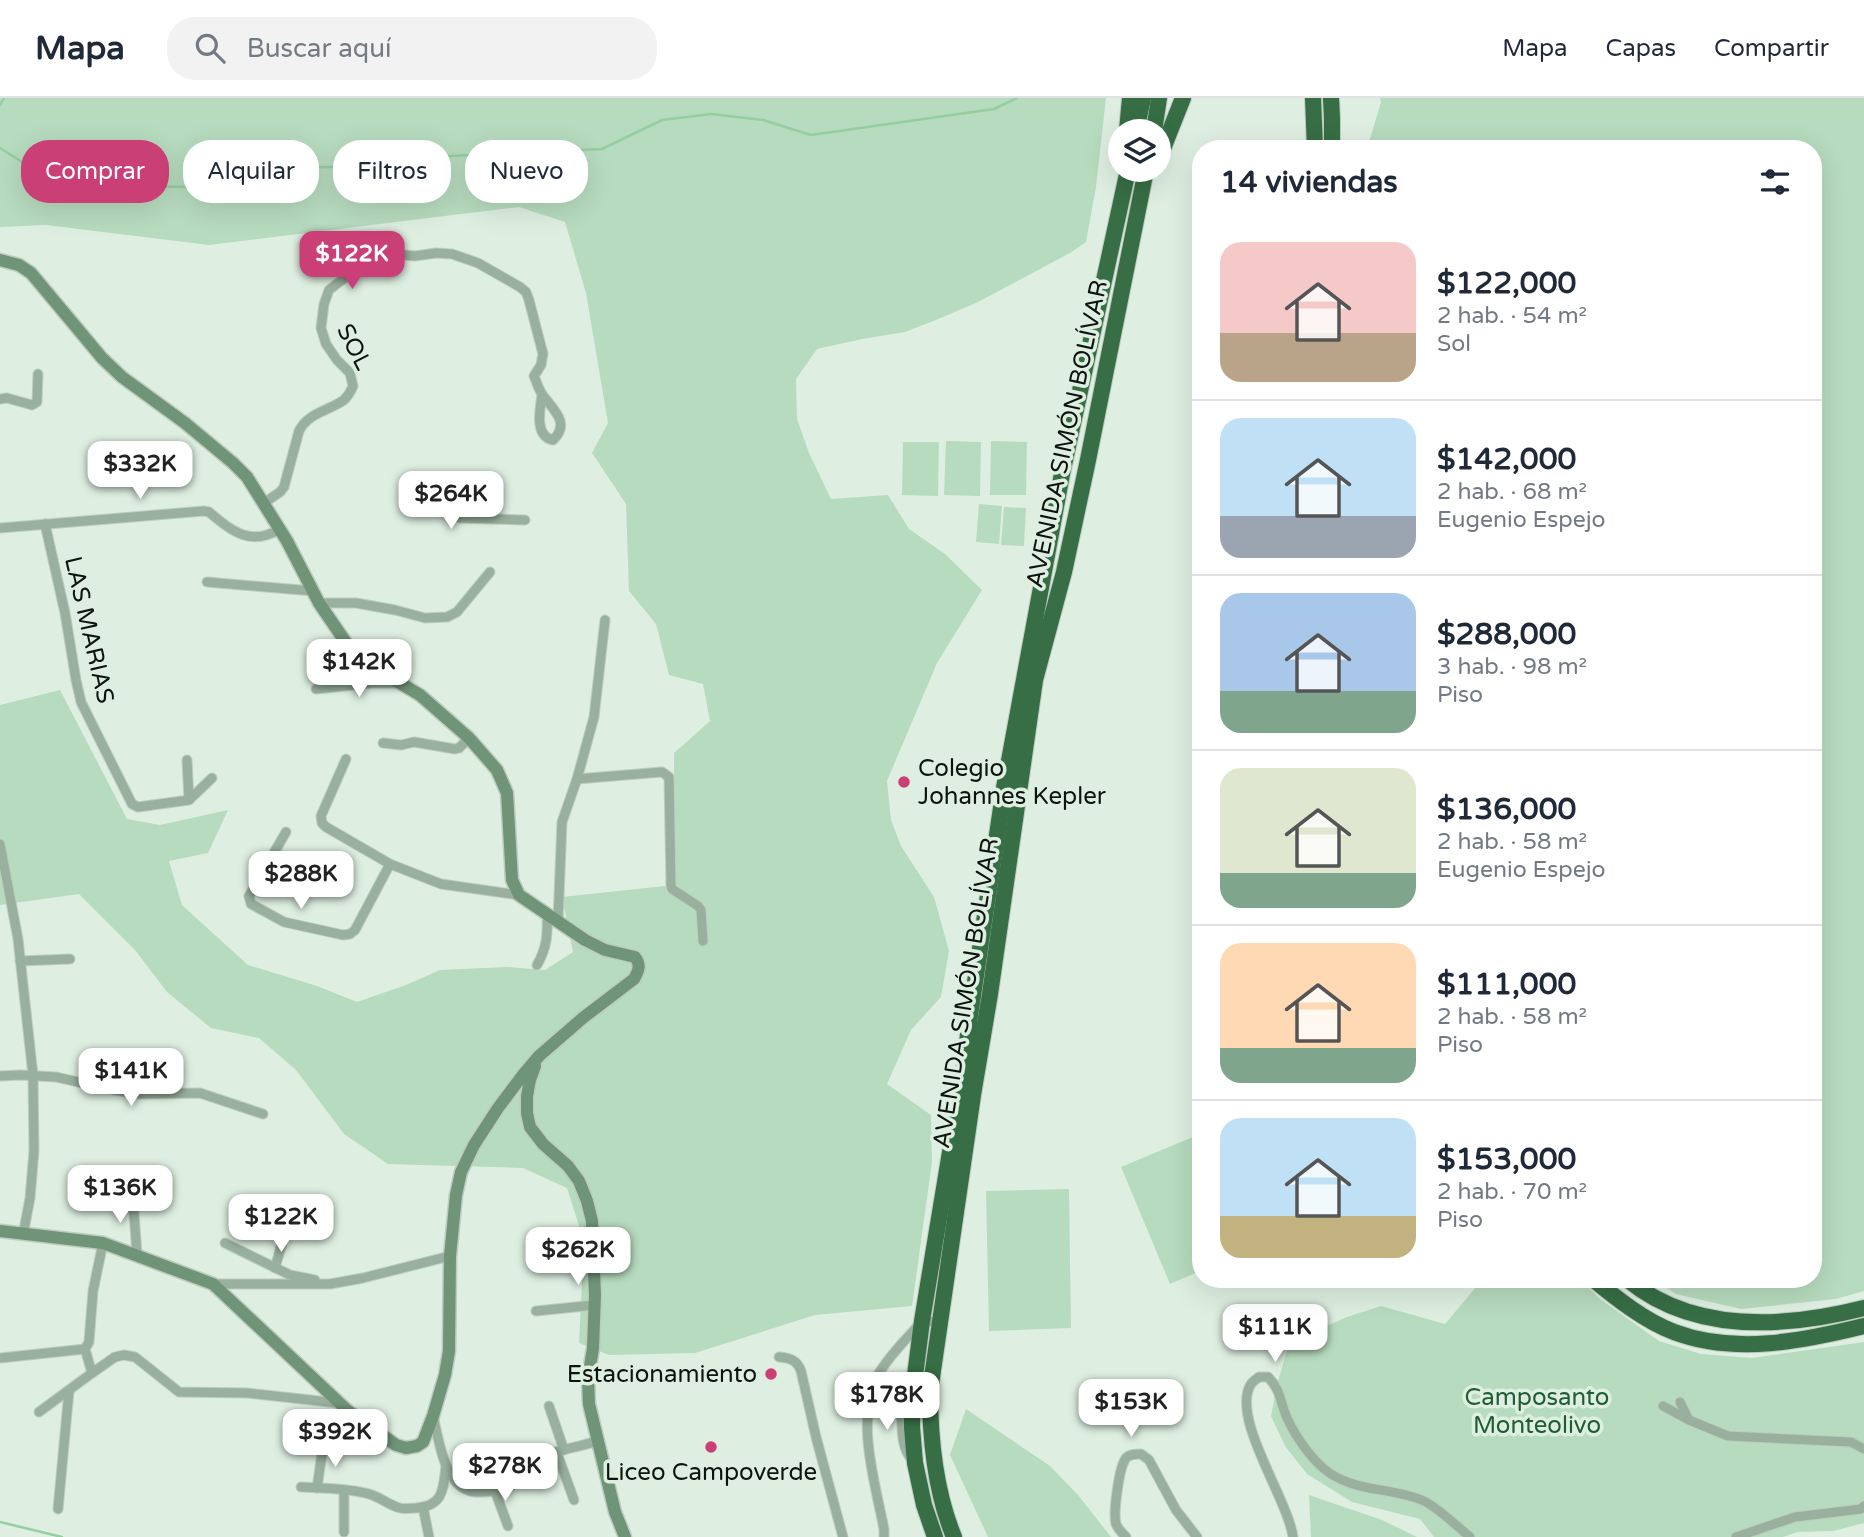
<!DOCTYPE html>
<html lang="es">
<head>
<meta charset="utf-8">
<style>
  :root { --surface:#fff; --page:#f2f2f3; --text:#1f2937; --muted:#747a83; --line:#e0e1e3; --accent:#ca3f75 }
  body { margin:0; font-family:"Varela Round",sans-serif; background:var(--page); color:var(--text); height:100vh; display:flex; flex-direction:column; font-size:26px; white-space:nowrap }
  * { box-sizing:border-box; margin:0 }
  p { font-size:23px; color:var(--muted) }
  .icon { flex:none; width:38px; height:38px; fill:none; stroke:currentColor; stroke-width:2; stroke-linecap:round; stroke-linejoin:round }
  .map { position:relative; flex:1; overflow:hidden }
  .side { position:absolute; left:1192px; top:42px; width:630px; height:1148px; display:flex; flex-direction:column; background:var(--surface); border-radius:28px; box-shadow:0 7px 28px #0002 }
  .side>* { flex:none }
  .banner { position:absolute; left:21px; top:42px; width:665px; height:63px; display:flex; gap:14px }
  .fabs { position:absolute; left:1108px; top:21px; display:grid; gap:14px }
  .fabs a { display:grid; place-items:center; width:63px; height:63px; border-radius:50%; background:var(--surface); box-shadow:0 7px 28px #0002; font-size:35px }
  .price { position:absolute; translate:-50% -60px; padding:0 16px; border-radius:14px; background:#fff; color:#222; font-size:23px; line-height:46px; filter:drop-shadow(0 2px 4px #0008) }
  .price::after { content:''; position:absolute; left:50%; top:42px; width:21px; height:16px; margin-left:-10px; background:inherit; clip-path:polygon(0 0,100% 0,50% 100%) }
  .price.selected { background:var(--accent); color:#fff }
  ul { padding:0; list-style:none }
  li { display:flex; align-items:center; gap:21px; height:175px; padding:0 28px }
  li+li { border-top:2px solid var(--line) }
  li span { display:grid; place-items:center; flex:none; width:196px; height:140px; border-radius:21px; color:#555 }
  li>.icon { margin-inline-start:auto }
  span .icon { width:84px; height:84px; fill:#fffc; stroke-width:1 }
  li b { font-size:30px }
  h2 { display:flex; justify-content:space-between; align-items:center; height:84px; padding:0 28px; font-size:30px }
  .chip { padding:0 24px; border-radius:28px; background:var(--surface); box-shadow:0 7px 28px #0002; font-size:24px; line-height:63px }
  .chip.selected { background:var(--accent); color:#fff }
  header { display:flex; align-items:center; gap:42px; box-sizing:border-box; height:98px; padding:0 35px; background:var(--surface); border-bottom:2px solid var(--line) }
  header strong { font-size:33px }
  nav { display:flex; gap:38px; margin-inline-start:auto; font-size:24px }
  .search { width:490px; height:63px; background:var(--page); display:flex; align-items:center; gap:18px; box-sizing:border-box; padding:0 24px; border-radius:28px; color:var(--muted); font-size:26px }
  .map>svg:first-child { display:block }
  .green { fill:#b7dbbe }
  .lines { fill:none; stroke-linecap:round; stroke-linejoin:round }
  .stream { stroke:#95cea1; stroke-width:2.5 }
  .street-casing { stroke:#bdccbf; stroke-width:11 }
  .secondary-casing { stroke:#bdccbf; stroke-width:15 }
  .highway-casing { stroke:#bdccbf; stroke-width:18 }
  .street { stroke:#98b09d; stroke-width:9 }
  .secondary { stroke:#709477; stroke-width:12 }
  .highway { stroke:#376e45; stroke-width:16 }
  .poi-dot { fill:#ca3f75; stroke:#deefe1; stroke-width:2.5 }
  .labels { text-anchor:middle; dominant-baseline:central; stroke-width:7; stroke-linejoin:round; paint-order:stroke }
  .street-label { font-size:24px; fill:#0d130e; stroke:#deefe1 }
  .poi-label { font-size:24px; fill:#0d130e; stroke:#deefe1; text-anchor:start }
  .park-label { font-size:24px; fill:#1f5d32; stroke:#deefe1 }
</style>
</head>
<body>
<header>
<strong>Mapa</strong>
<div class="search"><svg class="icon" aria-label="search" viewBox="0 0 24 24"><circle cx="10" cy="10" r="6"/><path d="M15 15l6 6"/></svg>Buscar aquí</div>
<nav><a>Mapa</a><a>Capas</a><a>Compartir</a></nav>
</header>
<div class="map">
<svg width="1864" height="1439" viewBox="0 0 1864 1439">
  <rect width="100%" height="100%" fill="#deefe1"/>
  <g class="green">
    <path d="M0,0H1106L1096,89L1086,144L1070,155L978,204L936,222L905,234L862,241L817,251L796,281L797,321L809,355L831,401L888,397L909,431L945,456L982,492L937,565L887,683L891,722L901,748L934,799L949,853L941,899L911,932L887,986L931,1017L932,1064L912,1208L815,1217L695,1255L609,1257L579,1245L584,1143L567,1090L523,1070L388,1066L344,1036L296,972L259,940L211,930L167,894L135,852L79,796L0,807V607L60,592L127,721L160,727L228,712L208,755L169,763L182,807L248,867L317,888L357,904L406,887L440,872L507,869L545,872L573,854L562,799L674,787V655L710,623L703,586L669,577L656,526L629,493L626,406L592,355L608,325L586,195L565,124L519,109L209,147L46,127L0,129Z"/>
    <path d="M1380,0H1864V1193L1836,1201L1741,1211L1676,1196L1654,1181H1813V51H1367L1381,4Z"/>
    <path d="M946,343L981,344L980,398L944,397Z"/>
    <path d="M991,343L1027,344L1026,397H990Z"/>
    <path d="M903,344H939L938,398L902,397Z"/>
    <path d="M979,406L1002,408L999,446L976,444Z"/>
    <path d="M1004,409L1026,410L1024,448L1001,447Z"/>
    <path d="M1200,1036V1173L1170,1186L1121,1069Z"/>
    <path d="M1069,1091L1071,1230L989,1233L986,1093Z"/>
    <path d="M1485,1181H1580L1600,1201L1659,1243L1701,1256L1752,1260L1864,1244V1425L1833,1433L1798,1434L1783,1439H1434L1420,1421L1352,1404L1307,1376L1285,1348L1271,1318L1278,1283L1287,1253L1313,1234L1347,1219L1381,1208L1445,1226L1482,1182Z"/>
    <path d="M966,1311L1050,1368L1078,1397L1111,1439H988L950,1357Z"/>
    <path d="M1309,1397L1382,1422L1417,1439H1311Z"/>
  </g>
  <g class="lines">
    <g class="stream">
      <path d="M0,7L4,0"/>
      <path d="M0,50L43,77L75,94L91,96L120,88L191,89L257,70L406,68L450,58L602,51L662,22L711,16L763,22L811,37L994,11L1017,0"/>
      <path d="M0,1424L62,1439"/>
    </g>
    <g class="street-casing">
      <g id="street">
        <path d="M0,301L7,300L32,307L37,304L38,276"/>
        <path d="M450,392L453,415L460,420L525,422"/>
        <path d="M264,405L280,394L284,389L299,333C308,315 328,313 344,302C348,298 351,293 353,288L350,275L337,262L326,246L321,230L324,206L329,192L377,155L389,152L404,157L415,158L436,155L452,156L478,165L520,189L526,194L529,202L543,256L541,267L534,278C537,285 539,293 544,299C555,313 570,326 553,342C534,338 540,312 542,297"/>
        <path d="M45,426L65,515L76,582L81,604L132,706L138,709L189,702L187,662"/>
        <path d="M0,430L204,413L209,414C232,433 250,449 280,431"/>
        <path d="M207,484L313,493"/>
        <path d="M319,505H356L395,512L425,520L447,519L457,514L490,474"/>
        <path d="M316,591L372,585H398"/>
        <path d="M383,645L401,647L414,644L455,651L459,650L469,640"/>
        <path d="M346,661L321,718L322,725L326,729L390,766L441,786L519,797"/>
        <path d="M577,681L662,674L669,679L671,787L672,791L698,808L701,812L703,843"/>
        <path d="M190,701L212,680"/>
        <path d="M286,734L249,798L251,806L284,824L343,837L350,836L355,832L390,766"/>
        <path d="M0,746L18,841L33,977L34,1053L30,1100L23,1137"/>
        <path d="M558,823L562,724L577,681L594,619L605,522"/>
        <path d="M20,863L70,861"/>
        <path d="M537,867C547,850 548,835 547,815"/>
        <path d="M0,978L21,977L56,979L100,989L138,996L200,995L263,1016"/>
        <path d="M128,1093L134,1115L137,1157"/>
        <path d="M225,1145L290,1177L315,1182"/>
        <path d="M275,1170L289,1120"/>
        <path d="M213,1186H330L363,1180L450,1158"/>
        <path d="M536,1213L595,1207"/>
        <path d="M85,1251L89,1244L93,1193L103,1145"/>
        <path d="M85,1251L92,1275"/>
        <path d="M779,1259C790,1260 797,1262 801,1273L816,1339L843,1439"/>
        <path d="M0,1260L85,1251"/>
        <path d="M877,1279L892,1281C911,1305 892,1340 913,1363"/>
        <path d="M1680,1304L1689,1322"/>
        <path d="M549,1308L564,1352"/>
        <path d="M1663,1308L1689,1322L1728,1338L1851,1344L1864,1351"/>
        <path d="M39,1314L92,1275L115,1259L124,1257L135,1259L179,1294L247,1295L338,1305"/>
        <path d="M433,1318C440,1345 444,1395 480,1394C491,1394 502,1392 512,1387C524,1379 531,1364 544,1358C560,1351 580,1349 597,1343"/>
        <path d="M557,1355L574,1402"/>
        <path d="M301,1389C322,1390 345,1390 365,1395C378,1397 388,1407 400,1410C404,1411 411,1410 416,1410C444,1408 443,1391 446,1368"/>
        <path d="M317,1390L323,1348"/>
        <path d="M495,1393L508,1428"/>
        <path d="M423,1409L429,1439"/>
        <path d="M58,1411L69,1293"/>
        <path d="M344,1434V1392"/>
        <path d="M884,1439V1431C875,1384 855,1322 878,1277C889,1257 908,1240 922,1223L940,1224"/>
        <path d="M1126,1439C1122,1435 1118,1431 1116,1426C1113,1415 1119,1369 1126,1360C1130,1356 1136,1356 1141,1356L1149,1362L1176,1412L1197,1439"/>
        <path d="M1293,1439C1288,1401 1230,1319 1251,1286C1252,1284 1258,1280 1259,1279H1268C1282,1293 1280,1306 1288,1322C1297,1341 1314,1365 1331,1376C1359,1394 1395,1390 1424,1403C1437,1409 1458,1429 1470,1439"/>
        <path d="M1736,1439L1795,1419L1861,1411L1864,1408"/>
      </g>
    </g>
    <g class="secondary-casing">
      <g id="secondary">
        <path d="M0,162L19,167L31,175L102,260L122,279L185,325L233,365L247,379L287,443L319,505L347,546L378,572L420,597L469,640L497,672L507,695L512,782L519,797L585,842L605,852L635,859C641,867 639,872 634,881L584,919L539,958L522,978L498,1010L474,1047L461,1074L456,1097L450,1158L449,1253L445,1277L433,1318L423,1344L417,1348L406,1350L396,1347L348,1313L213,1186L103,1145L0,1133"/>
        <path d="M535,968L530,982L527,998V1015L530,1029L543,1046L568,1068L579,1083L587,1103L592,1123L595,1197L593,1250L588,1281L589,1306L615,1414L625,1439"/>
      </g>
    </g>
    <g class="highway-casing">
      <g id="highway">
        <path d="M1313,0L1315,51"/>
        <path d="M1331,0L1332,20V51"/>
        <path d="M1127,33L1130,0"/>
        <path d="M1136,33L1143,0"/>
        <path d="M1154,33L1159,0"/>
        <path d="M1158,63L1183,0"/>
        <path d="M1593,1181C1617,1201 1645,1223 1674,1234C1735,1257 1803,1243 1864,1228"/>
        <path d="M1627,1181C1693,1236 1785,1230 1864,1210"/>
        <path d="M935,1439L924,1407L915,1365L912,1329V1301L922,1223L965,964L970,918L1004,690L1062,376L1128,72"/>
        <path d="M954,1439C935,1393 930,1343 930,1293L973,997L990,896L1035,582L1064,474L1088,362L1146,72"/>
      </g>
    </g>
    <use href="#street" class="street"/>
    <use href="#secondary" class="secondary"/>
    <use href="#highway" class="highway"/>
  </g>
  <g class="poi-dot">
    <circle cx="904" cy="684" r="7"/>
    <circle cx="771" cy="1276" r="7"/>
    <circle cx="711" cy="1349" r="7"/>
  </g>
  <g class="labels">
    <g class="street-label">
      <text transform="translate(354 249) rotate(63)">SOL</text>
      <text transform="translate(1067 336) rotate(-78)">AVENIDA SIMÓN BOLÍVAR</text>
      <text transform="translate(89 532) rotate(77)">LAS MARIAS</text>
      <text transform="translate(966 895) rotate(-81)">AVENIDA SIMÓN BOLÍVAR</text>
    </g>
    <g class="poi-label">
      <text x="918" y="670">Colegio<tspan x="918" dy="28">Johannes Kepler</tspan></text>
      <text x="757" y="1276" text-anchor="end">Estacionamiento</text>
      <text x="711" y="1374" text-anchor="middle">Liceo Campoverde</text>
    </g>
    <g class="park-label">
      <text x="1537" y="1299">Camposanto<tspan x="1537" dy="28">Monteolivo</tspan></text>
    </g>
  </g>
</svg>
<div class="fabs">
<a><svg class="icon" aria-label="layers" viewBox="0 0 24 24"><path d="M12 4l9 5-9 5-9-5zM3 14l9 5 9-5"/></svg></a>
</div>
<b class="price selected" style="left:352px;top:193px">$122K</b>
<b class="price" style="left:140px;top:403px">$332K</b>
<b class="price" style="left:451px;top:433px">$264K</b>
<b class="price" style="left:359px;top:601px">$142K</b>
<b class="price" style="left:301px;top:813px">$288K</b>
<b class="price" style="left:131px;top:1010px">$141K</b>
<b class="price" style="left:120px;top:1127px">$136K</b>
<b class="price" style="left:281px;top:1156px">$122K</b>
<b class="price" style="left:578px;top:1189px">$262K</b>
<b class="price" style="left:1275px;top:1266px">$111K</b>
<b class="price" style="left:887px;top:1334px">$178K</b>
<b class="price" style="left:1131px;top:1341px">$153K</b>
<b class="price" style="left:335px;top:1371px">$392K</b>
<b class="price" style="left:505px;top:1405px">$278K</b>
<div class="banner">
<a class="chip selected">Comprar</a>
<a class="chip">Alquilar</a>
<a class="chip">Filtros</a>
<a class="chip">Nuevo</a>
</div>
<section class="side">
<h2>14 viviendas<svg class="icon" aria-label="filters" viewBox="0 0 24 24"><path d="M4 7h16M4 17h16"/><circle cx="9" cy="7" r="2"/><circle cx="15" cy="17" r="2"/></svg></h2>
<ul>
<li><span style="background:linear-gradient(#f6c9c9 65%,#b9a48a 0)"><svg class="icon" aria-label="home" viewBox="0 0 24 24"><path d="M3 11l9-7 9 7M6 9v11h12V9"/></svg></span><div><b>$122,000</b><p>2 hab. · 54 m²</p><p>Sol</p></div></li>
<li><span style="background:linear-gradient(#bfe0f5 70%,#9aa5b1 0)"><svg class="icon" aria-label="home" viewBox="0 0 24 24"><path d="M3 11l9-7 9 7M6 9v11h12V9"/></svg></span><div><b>$142,000</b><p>2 hab. · 68 m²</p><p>Eugenio Espejo</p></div></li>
<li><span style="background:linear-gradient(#a9c7e8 70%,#7fa58c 0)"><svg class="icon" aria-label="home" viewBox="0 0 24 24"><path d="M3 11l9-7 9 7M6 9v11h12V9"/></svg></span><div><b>$288,000</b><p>3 hab. · 98 m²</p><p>Piso</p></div></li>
<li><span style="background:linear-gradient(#dfe7d0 75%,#7fa58c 0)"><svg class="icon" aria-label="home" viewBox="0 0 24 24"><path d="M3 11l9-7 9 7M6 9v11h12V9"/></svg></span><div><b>$136,000</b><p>2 hab. · 58 m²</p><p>Eugenio Espejo</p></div></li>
<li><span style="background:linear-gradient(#ffd9b3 75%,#7fa58c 0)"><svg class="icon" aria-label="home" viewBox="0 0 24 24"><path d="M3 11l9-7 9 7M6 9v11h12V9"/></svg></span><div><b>$111,000</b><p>2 hab. · 58 m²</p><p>Piso</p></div></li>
<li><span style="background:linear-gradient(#bfe0f5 70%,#c2b280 0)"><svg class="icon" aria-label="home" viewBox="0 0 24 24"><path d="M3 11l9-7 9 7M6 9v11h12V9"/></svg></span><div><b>$153,000</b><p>2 hab. · 70 m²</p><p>Piso</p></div></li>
</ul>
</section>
</div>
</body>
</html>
